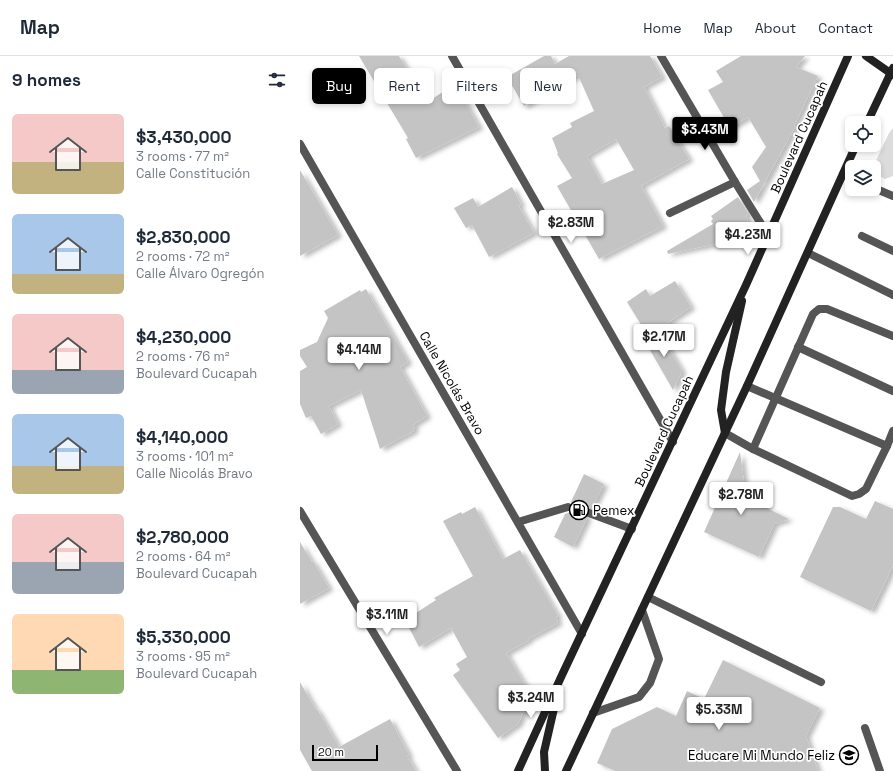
<!DOCTYPE html>
<html lang="en">
<head>
<meta charset="utf-8">
<style>
  :root { --surface:#fff; --page:#f2f2f3; --text:#1f2937; --muted:#747a83; --line:#e0e1e3; --accent:#000 }
  body { margin:0; font-family:"Space Grotesk",sans-serif; background:var(--page); color:var(--text); height:100vh; display:flex; flex-direction:column; font-size:15px; white-space:nowrap }
  * { box-sizing:border-box; margin:0 }
  p { font-size:13px; color:var(--muted) }
  .icon { flex:none; width:22px; height:22px; fill:none; stroke:currentColor; stroke-width:2; stroke-linecap:round; stroke-linejoin:round }
  .map { position:relative; flex:1; overflow:hidden }
  .details { display:flex; flex-direction:column; background:var(--surface); width:300px }
  .details>* { flex:none }
  .hud { position:absolute; left:12px; top:12px; width:380px; height:36px; display:flex; gap:8px }
  .tools { position:absolute; left:545px; top:60px; display:grid; gap:8px }
  .tools a { display:grid; place-items:center; width:36px; height:36px; border-radius:6px; background:var(--surface); box-shadow:0 2px 6px #0003; font-size:20px }
  .scale { position:absolute; left:12px; bottom:10px; width:66px; box-sizing:border-box; padding-left:4px; border:2px solid #000; border-top:0; font-size:11px; line-height:14px; white-space:nowrap; color:#000; -webkit-text-stroke:3px #fff; paint-order:stroke }
  .price { position:absolute; translate:-50% -34px; padding:0 9px; border-radius:4px; background:#fff; color:#222; font-size:13px; line-height:26px; filter:drop-shadow(0 1px 2px #0008) }
  .price::after { content:''; position:absolute; left:50%; top:24px; width:12px; height:9px; margin-left:-6px; background:inherit; clip-path:polygon(0 0,100% 0,50% 100%) }
  .price.current { background:var(--accent); color:#fff }
  ul { padding:0; list-style:none }
  li { display:flex; align-items:center; gap:12px; height:100px; padding:0 12px }
  li span { display:grid; place-items:center; flex:none; width:112px; height:80px; border-radius:6px; color:#555 }
  li>.icon { margin-inline-start:auto }
  span .icon { width:48px; height:48px; fill:#fffc; stroke-width:1 }
  li b { font-size:17px }
  h2 { display:flex; justify-content:space-between; align-items:center; height:48px; padding:0 12px; font-size:17px }
  .pill { padding:0 14px; border-radius:6px; background:var(--surface); box-shadow:0 2px 6px #0003; font-size:14px; line-height:36px }
  .pill.current { background:var(--accent); color:#fff }
  header { display:flex; align-items:center; gap:24px; box-sizing:border-box; height:56px; padding:0 20px; background:var(--surface); border-bottom:1px solid var(--line) }
  header strong { font-size:19px }
  nav { display:flex; gap:22px; margin-inline-start:auto; font-size:14px }
  main { display:flex; flex:1; min-height:0 }
  .map>svg:first-child { display:block }
  .green { fill:#dcdcdc }
  .building { fill:#c4c4c4; fill-rule:evenodd; filter:url(#shadow) }
  .lines { fill:none; stroke-linecap:round; stroke-linejoin:round }
  .service { stroke:#555; stroke-width:8 }
  .minor { stroke:#555; stroke-width:8 }
  .secondary { stroke:#222; stroke-width:8 }
  .labels { text-anchor:middle; dominant-baseline:central; stroke-width:3.5; stroke-linejoin:round; paint-order:stroke }
  .street-label { font-size:13px; fill:#000; stroke:#fff }
  .poi-label { font-size:13px; fill:#000; stroke:#fff; text-anchor:start }
</style>
</head>
<body>
<header>
<strong>Map</strong>
<nav><a>Home</a><a>Map</a><a>About</a><a>Contact</a></nav>
</header>
<main>
<section class="details">
<h2>9 homes<svg class="icon" aria-label="filters" viewBox="0 0 24 24"><path d="M4 7h16M4 17h16"/><circle cx="9" cy="7" r="2"/><circle cx="15" cy="17" r="2"/></svg></h2>
<ul>
<li><span style="background:linear-gradient(#f6c9c9 60%,#c2b280 0)"><svg class="icon" aria-label="home" viewBox="0 0 24 24"><path d="M3 11l9-7 9 7M6 9v11h12V9"/></svg></span><div><b>$3,430,000</b><p>3 rooms · 77 m²</p><p>Calle Constitución</p></div></li>
<li><span style="background:linear-gradient(#a9c7e8 75%,#c2b280 0)"><svg class="icon" aria-label="home" viewBox="0 0 24 24"><path d="M3 11l9-7 9 7M6 9v11h12V9"/></svg></span><div><b>$2,830,000</b><p>2 rooms · 72 m²</p><p>Calle Álvaro Ogregón</p></div></li>
<li><span style="background:linear-gradient(#f6c9c9 70%,#9aa5b1 0)"><svg class="icon" aria-label="home" viewBox="0 0 24 24"><path d="M3 11l9-7 9 7M6 9v11h12V9"/></svg></span><div><b>$4,230,000</b><p>2 rooms · 76 m²</p><p>Boulevard Cucapah</p></div></li>
<li><span style="background:linear-gradient(#a9c7e8 65%,#c2b280 0)"><svg class="icon" aria-label="home" viewBox="0 0 24 24"><path d="M3 11l9-7 9 7M6 9v11h12V9"/></svg></span><div><b>$4,140,000</b><p>3 rooms · 101 m²</p><p>Calle Nicolás Bravo</p></div></li>
<li><span style="background:linear-gradient(#f6c9c9 60%,#9aa5b1 0)"><svg class="icon" aria-label="home" viewBox="0 0 24 24"><path d="M3 11l9-7 9 7M6 9v11h12V9"/></svg></span><div><b>$2,780,000</b><p>2 rooms · 64 m²</p><p>Boulevard Cucapah</p></div></li>
<li><span style="background:linear-gradient(#ffd9b3 70%,#8fb573 0)"><svg class="icon" aria-label="home" viewBox="0 0 24 24"><path d="M3 11l9-7 9 7M6 9v11h12V9"/></svg></span><div><b>$5,330,000</b><p>3 rooms · 95 m²</p><p>Boulevard Cucapah</p></div></li>
</ul>
</section>
<div class="map">
<svg width="593" height="715" viewBox="0 0 593 715">
  <defs>
    <filter id="shadow"><feDropShadow dx="4.5" dy="2.5" stdDeviation="2" flood-color="#0004"/></filter>
  </defs>
  <rect width="100%" height="100%" fill="#fff"/>
  <path class="green" d="M593,72V120L585,123L574,117V111H573L589,77Z"/>
  <g class="building">
    <path d="M59,0H99L126,47L155,28L179,71L116,102L106,83L108,82Z"/>
    <path d="M244,0H251L255,8L269,0H350L362,21L344,31L365,72L369,70L389,103L341,130L363,170L299,203L257,130L272,122L257,98L258,97L252,82L272,71L270,67L294,55L278,19L224,50L207,21ZM316,83L334,114L302,128L287,100Z"/>
    <path d="M441,0H505L496,11L518,20L494,70L495,71L454,146L447,134L460,125L452,111L466,91L448,61L430,72L408,34L423,26L416,15Z"/>
    <path d="M0,114L38,179L0,200Z"/>
    <path d="M212,131L221,148L218,149L234,177L189,201L172,169L166,172L154,152L173,142L178,151Z"/>
    <path d="M438,141L448,157L446,160L448,164L439,183L368,198L367,195L413,168L411,165L413,163L411,160Z"/>
    <path d="M375,225L391,251L348,280L327,246L346,233L350,240Z"/>
    <path d="M66,233L108,306L100,311L127,360L113,369L115,372L113,373L114,375L80,393L61,334L29,350L38,368L21,378L11,360L6,362L0,348V315L7,311L0,300V294L17,286L28,262L24,255L60,234L61,236Z"/>
    <path d="M358,274L382,315L373,334L343,282Z"/>
    <path d="M440,396L446,442L489,463L474,468L459,501L404,476Z"/>
    <path d="M284,418L304,428L292,452H288L284,455V458L287,462L273,491L254,481L265,458L270,456L273,453V449L271,446Z"/>
    <path d="M575,445L593,453V510L571,555L500,521L533,451H540L566,463Z"/>
    <path d="M175,451L203,503L220,494L258,560L256,561L258,567L228,583L229,584L206,597L231,639L218,668L198,682L153,619L160,614L156,608L167,601L151,572L119,591L105,564L136,544L134,542L173,520L143,465L161,456L162,458Z"/>
    <path d="M0,486L12,506L13,505L29,532L0,548Z"/>
    <path d="M423,604L520,652L506,680L518,715H315L297,707L312,673L357,651L376,660L387,635L404,643Z"/>
    <path d="M0,626L16,654L17,653L39,691L90,663L109,699L107,700L116,715H12L0,694Z"/>
  </g>
  <g class="lines">
    <g class="service">
      <path d="M543,118L552,122"/>
      <path d="M574,132L593,140"/>
      <path d="M370,157L435,126"/>
      <path d="M562,180L593,195"/>
      <path d="M508,197L593,239"/>
      <path d="M498,291L593,335"/>
      <path d="M425,377L453,393L552,440L559,438L566,433L587,390L447,330"/>
      <path d="M587,390L593,375"/>
      <path d="M453,393L513,258L519,253H527L593,280"/>
      <path d="M289,457L332,473"/>
      <path d="M218,466L268,451"/>
      <path d="M348,541L521,626"/>
      <path d="M293,657L339,641L350,627L359,603L342,554"/>
    </g>
    <g class="minor">
      <path d="M152,0L373,386"/>
      <path d="M361,0L435,126L468,179"/>
      <path d="M0,88L282,578"/>
      <path d="M0,455L157,715"/>
      <path d="M565,672L580,715"/>
    </g>
    <g class="secondary">
      <path d="M566,0L593,19"/>
      <path d="M567,67L593,12"/>
      <path d="M425,377L421,354L426,316L442,245"/>
      <path d="M218,715L262,619L446,229L548,0"/>
      <path d="M245,715L244,696L258,635"/>
      <path d="M266,715L447,330L556,89"/>
    </g>
  </g>
  <defs>
    <g id="fuel-ring" transform="scale(1)"><circle r="9.5" fill="#fff" stroke="#000" stroke-width="1.5"/><path d="M-5.5-6h7V0h2V4h1.3V-2.5L3-4.5l.8-.8L6-3V5H2.5V1h-1V6h-7ZM-4.2-4.7v3.2H.2V-4.7Z" fill="#000"/></g>
    <g id="school-ring" transform="scale(1)"><circle r="9.5" fill="#fff" stroke="#000" stroke-width="1.5"/><path d="M0-5L7-2L0 1L-7-2ZM-4 1L0 2.5L4 1V4Q0 6-4 4Z" fill="#000"/></g>
  </defs>
  <g fill-rule="evenodd">
    <use href="#fuel-ring" x="279" y="454"/>
    <use href="#school-ring" x="549" y="699"/>
  </g>
  <g class="labels">
    <g class="street-label">
      <text transform="translate(499 81) rotate(-66)">Boulevard Cucapah</text>
      <text transform="translate(152 327) rotate(60)">Calle Nicolás Bravo</text>
      <text transform="translate(364 375) rotate(-65)">Boulevard Cucapah</text>
    </g>
    <g class="poi-label">
      <text x="293" y="454">Pemex</text>
      <text x="535" y="699" text-anchor="end">Educare Mi Mundo Feliz</text>
    </g>
  </g>
</svg>
<div class="tools">
<a><svg class="icon" aria-label="locate" viewBox="0 0 24 24"><circle cx="12" cy="12" r="6"/><path d="M12 2v4M12 18v4M2 12h4M18 12h4"/></svg></a>
<a><svg class="icon" aria-label="layers" viewBox="0 0 24 24"><path d="M12 4l9 5-9 5-9-5zM3 14l9 5 9-5"/></svg></a>
</div>
<div class="scale">20 m</div>
<b class="price current" style="left:405px;top:95px">$3.43M</b>
<b class="price" style="left:271px;top:188px">$2.83M</b>
<b class="price" style="left:448px;top:200px">$4.23M</b>
<b class="price" style="left:364px;top:302px">$2.17M</b>
<b class="price" style="left:59px;top:315px">$4.14M</b>
<b class="price" style="left:441px;top:460px">$2.78M</b>
<b class="price" style="left:87px;top:580px">$3.11M</b>
<b class="price" style="left:231px;top:663px">$3.24M</b>
<b class="price" style="left:419px;top:675px">$5.33M</b>
<div class="hud">
<a class="pill current">Buy</a>
<a class="pill">Rent</a>
<a class="pill">Filters</a>
<a class="pill">New</a>
</div>
</div>
</main>
</body>
</html>
